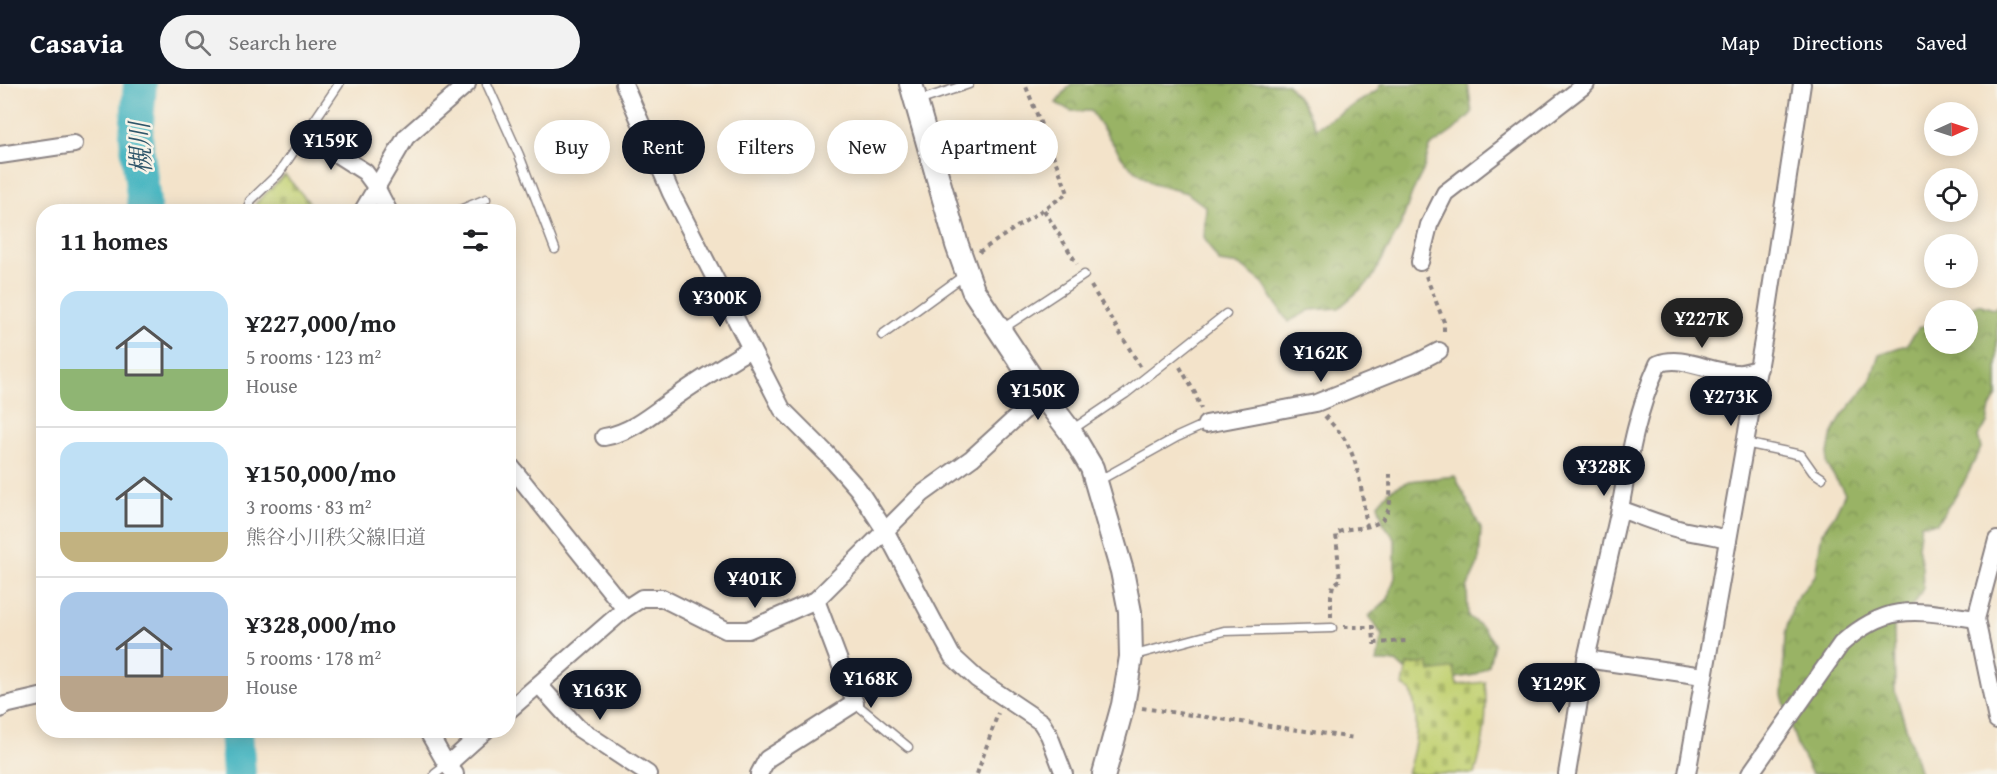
<!DOCTYPE html>
<html lang="en">
<head>
<meta charset="utf-8">
<style>
  :root { --surface:#fff; --page:#f2f2f2; --text:#202124; --muted:#757577; --line:#e0e0e0; --accent:#111827 }
  body { margin:0; font-family:"Gentium Book Plus","Noto Serif JP",serif; background:var(--page); color:var(--text); height:100vh; display:flex; flex-direction:column; font-size:22px; white-space:nowrap }
  * { box-sizing:border-box; margin:0 }
  p { font-size:20px; color:var(--muted) }
  .icon { flex:none; width:33px; height:33px; fill:none; stroke:currentColor; stroke-width:2; stroke-linecap:round; stroke-linejoin:round }
  .map { position:relative; flex:1; overflow:hidden }
  .sheet { position:absolute; left:36px; top:120px; width:480px; height:534px; display:flex; flex-direction:column; background:var(--surface); border-radius:24px; box-shadow:0 3px 15px #0003 }
  .sheet>* { flex:none }
  .guide { position:absolute; left:534px; top:36px; width:570px; height:54px; display:flex; gap:12px }
  .needle { width:39px; rotate:87deg }
  .fabs { position:absolute; left:1924px; top:18px; display:grid; gap:12px }
  .fabs a { display:grid; place-items:center; width:54px; height:54px; border-radius:50%; background:var(--surface); box-shadow:0 3px 15px #0003; font-size:30px }
  .price { position:absolute; translate:-50% -51px; padding:0 14px; border-radius:21px; background:var(--accent); color:#fff; font-size:20px; line-height:39px; filter:drop-shadow(0 2px 3px #0008) }
  .price::after { content:''; position:absolute; left:50%; top:36px; width:18px; height:14px; margin-left:-9px; background:inherit; clip-path:polygon(0 0,100% 0,50% 100%) }
  .price.current { background:#222; color:#fff }
  ul { padding:0; list-style:none }
  li { display:flex; align-items:center; gap:18px; height:150px; padding:0 24px }
  li+li { border-top:2px solid var(--line) }
  li span { display:grid; place-items:center; flex:none; width:168px; height:120px; border-radius:18px; color:#555 }
  li>.icon { margin-inline-start:auto }
  span .icon { width:72px; height:72px; fill:#fffc; stroke-width:1 }
  li b { font-size:26px }
  h2 { display:flex; justify-content:space-between; align-items:center; height:72px; padding:0 24px; font-size:26px }
  .tag { padding:0 21px; border-radius:27px; background:var(--surface); box-shadow:0 3px 15px #0003; font-size:21px; line-height:54px }
  .tag.current { background:var(--accent); color:#fff }
  header { display:flex; align-items:center; gap:36px; box-sizing:border-box; height:84px; padding:0 30px; background:var(--accent); color:#fff }
  header strong { font-size:28px }
  nav { display:flex; gap:33px; margin-inline-start:auto; font-size:21px }
  .search { width:420px; height:54px; background:var(--page); display:flex; align-items:center; gap:15px; box-sizing:border-box; padding:0 21px; border-radius:33px; color:var(--muted); font-size:22px }
  .map>svg:first-child { display:block }
  .forest { fill:url(#forest-crowns); stroke:#5e6a50; stroke-width:1.5 }
  .cemetery { fill:url(#cemetery-stones); stroke:#727a57; stroke-width:1.5 }
  .lines { fill:none; stroke-linecap:round; stroke-linejoin:round }
  .river { stroke:#48b6c1; stroke-width:34 }
  .lane-casing { stroke:#8a8282; stroke-width:11 }
  .street-casing { stroke:#8a8282; stroke-width:20 }
  .secondary-casing { stroke:#8a8282; stroke-width:26 }
  .path { stroke:#8a8282; stroke-width:4; stroke-dasharray:4.5 4.5; stroke-linecap:butt }
  .lane { stroke:#fff; stroke-width:8 }
  .street { stroke:#fff; stroke-width:16 }
  .secondary { stroke:#fff; stroke-width:22 }
  .labels { text-anchor:middle; dominant-baseline:central; stroke-width:5; stroke-linejoin:round; paint-order:stroke }
  .water-label { font-size:26px; font-style:italic; fill:#2f566a; stroke:#f7f3e8 }
</style>
</head>
<body>
<header>
<strong>Casavia</strong>
<div class="search"><svg class="icon" aria-label="search" viewBox="0 0 24 24"><circle cx="10" cy="10" r="6"/><path d="M15 15l6 6"/></svg>Search here</div>
<nav><a>Map</a><a>Directions</a><a>Saved</a></nav>
</header>
<div class="map">
<svg width="1997" height="690" viewBox="0 0 1997 690">
  <defs>
    <pattern id="forest-crowns" width="20" height="18" patternUnits="userSpaceOnUse" patternTransform="scale(1.5)"><rect width="20" height="18" fill="#99b365"/><path d="M2 6a3 3 0 1 1 6 0M12 15a3 3 0 1 1 6 0" fill="none" stroke="#7c9154"/></pattern>
    <pattern id="cemetery-stones" width="16" height="16" patternUnits="userSpaceOnUse" patternTransform="scale(1.5)"><rect width="16" height="16" fill="#c2d173"/><path d="M2 7V4a2 2 0 0 1 4 0v3zM10 15v-3a2 2 0 0 1 4 0v3z" fill="#a6b364"/></pattern>
  </defs>
  <rect width="100%" height="100%" fill="#f7f3e8"/>
  <filter id="ink" filterUnits="userSpaceOnUse"><feTurbulence type="fractalNoise" baseFrequency=".0167" numOctaves="2"/><feDisplacementMap in="SourceGraphic" scale="12" xChannelSelector="R" yChannelSelector="G"/><feConvolveMatrix kernelMatrix="1 2 1 2 8 2 1 2 1" color-interpolation-filters="sRGB"/></filter>
  <filter id="wash" filterUnits="userSpaceOnUse"><feTurbulence type="fractalNoise" baseFrequency=".008" numOctaves="4" result="noise"/><feDisplacementMap in="SourceGraphic" scale="24" xChannelSelector="R" yChannelSelector="G"/><feGaussianBlur stdDeviation="1.35" result="paint"/><feColorMatrix in="noise" values="0 0 0 0 0 0 0 0 0 0 0 0 0 0 0 0 0 1.4 0 .05"/><feComposite in="paint" operator="in"/></filter>
  <g filter="url(#wash)">
    <rect width="100%" height="100%" fill="#f3e3ca"/>
    <g class="forest">
      <path d="M1071,0H1288L1303,20L1316,44L1377,7L1381,0H1468L1472,29L1453,47L1430,63L1423,87L1412,109L1400,143L1371,196L1339,224L1310,226L1288,238L1262,198L1240,181L1219,178L1204,154L1206,123L1187,109L1153,100L1126,79L1091,27H1071L1056,19Z"/>
      <path d="M1978,220L1993,225L1997,222V311L1990,324L1987,340L1978,352L1981,364L1963,400L1937,439L1921,440L1918,463L1922,482L1923,504L1915,519L1894,540L1895,607L1920,690H1812L1797,662L1782,611L1785,550L1794,517L1815,492L1822,449L1835,430L1845,409L1826,380L1831,353L1842,332L1870,298L1879,270L1906,261L1919,244L1935,237V260H1968V226H1966Z"/>
      <path d="M1455,392L1481,445L1479,478L1467,504L1468,532L1483,544L1494,559L1489,581L1475,591L1456,594L1440,592L1415,595L1396,578H1377L1382,551L1369,532L1388,515L1395,493V455L1383,439L1378,420L1390,406L1409,397Z"/>
    </g>
    <g class="cemetery">
      <path d="M285,91L316,126L318,127H256V119Z"/>
      <path d="M1428,579L1430,588L1454,584L1457,601L1485,598C1488,632 1484,658 1475,690H1407C1417,658 1420,640 1411,607L1403,602L1407,581Z"/>
    </g>
    <g class="lines">
      <g class="river">
        <path d="M140,0L136,52L145,128"/>
        <path d="M236,646L239,690"/>
      </g>
    </g>
  </g>
  <g filter="url(#ink)">
    <g class="lines">
      <g class="lane-casing">
        <g id="lane">
          <path d="M487,0L519,71L555,165"/>
          <path d="M918,17L969,0"/>
          <path d="M250,128V117L279,89L339,0"/>
          <path d="M455,128L486,115"/>
          <path d="M1002,245L1084,191"/>
          <path d="M882,251L966,190"/>
          <path d="M1070,347L1125,310L1226,230"/>
          <path d="M1745,359L1801,371L1813,388L1822,394"/>
          <path d="M1098,397L1177,353L1206,340"/>
          <path d="M1131,572L1224,547L1332,544"/>
          <path d="M855,619L908,663"/>
          <path d="M435,690L447,681"/>
        </g>
      </g>
      <g class="street-casing">
        <g id="street">
          <path d="M624,0L671,109L782,325L827,370L858,405L886,448L952,572L977,595L1041,638L1049,651L1064,690"/>
          <path d="M305,50L365,88L376,103L389,128"/>
          <path d="M0,71L74,60"/>
          <path d="M362,128L406,53L467,0"/>
          <path d="M1420,178L1429,141L1445,109L1586,0"/>
          <path d="M1206,340L1316,319L1416,279L1439,267"/>
          <path d="M604,353C634,348 655,327 680,310C703,294 726,280 750,265"/>
          <path d="M508,379L625,525"/>
          <path d="M1620,425L1586,575L1703,592"/>
          <path d="M1728,456C1713,450 1698,450 1682,446C1661,441 1640,432 1620,425C1629,375 1637,326 1658,280C1683,270 1709,289 1736,289C1744,290 1751,287 1759,284"/>
          <path d="M1997,456L1976,535L1997,636"/>
          <path d="M539,601L578,644L648,690"/>
          <path d="M0,625L5,621L44,612"/>
          <path d="M508,627L625,525L642,514H662L726,546H748L816,516L922,410L972,374L1042,310"/>
          <path d="M427,646L447,681L455,690"/>
          <path d="M447,681L486,646"/>
          <path d="M759,690L767,675L855,619L816,516"/>
          <path d="M1567,690L1586,575"/>
          <path d="M1687,690L1764,251L1802,0"/>
          <path d="M1750,690L1841,560C1890,517 1917,527 1976,535"/>
        </g>
      </g>
      <g class="secondary-casing">
        <path id="secondary" d="M911,0L957,161L973,206L1042,310L1070,347L1092,384L1122,487L1130,528L1131,573L1123,621L1104,690"/>
      </g>
      <g class="path">
        <path d="M1044,126L1077,180"/>
        <path d="M979,168L1068,109L1025,0"/>
        <path d="M1426,192L1444,238V251"/>
        <path d="M1091,202L1140,282"/>
        <path d="M1180,283L1195,309L1201,325"/>
        <path d="M1325,332C1330,338 1336,344 1341,350C1360,375 1362,413 1367,443"/>
        <path d="M1331,533V511L1333,501L1340,496L1336,450C1343,445 1351,445 1359,444C1395,440 1390,419 1390,390"/>
        <path d="M1344,543H1373L1374,559L1406,557"/>
        <path d="M1142,624L1355,654"/>
        <path d="M977,690L998,629"/>
      </g>
      <use href="#lane" class="lane"/>
      <use href="#street" class="street"/>
      <use href="#secondary" class="secondary"/>
    </g>
  </g>
  <g class="labels">
    <g class="water-label">
      <text transform="translate(140 64) rotate(-93)">槻川</text>
    </g>
  </g>
</svg>
<div class="fabs">
<a><svg class="needle" viewBox="-14 -14 28 28"><path d="M0-13l5 13h-10z" fill="#e53935"/><path d="M0 13l5-13h-10z" fill="#757577"/></svg></a>
<a><svg class="icon" aria-label="locate" viewBox="0 0 24 24"><circle cx="12" cy="12" r="6"/><path d="M12 2v4M12 18v4M2 12h4M18 12h4"/></svg></a>
<a>+</a>
<a>−</a>
</div>
<b class="price" style="left:331px;top:87px">¥159K</b>
<b class="price" style="left:720px;top:244px">¥300K</b>
<b class="price current" style="left:1702px;top:265px">¥227K</b>
<b class="price" style="left:1321px;top:299px">¥162K</b>
<b class="price" style="left:1038px;top:337px">¥150K</b>
<b class="price" style="left:1731px;top:343px">¥273K</b>
<b class="price" style="left:1604px;top:413px">¥328K</b>
<b class="price" style="left:755px;top:525px">¥401K</b>
<b class="price" style="left:871px;top:625px">¥168K</b>
<b class="price" style="left:1559px;top:630px">¥129K</b>
<b class="price" style="left:600px;top:637px">¥163K</b>
<div class="guide">
<a class="tag">Buy</a>
<a class="tag current">Rent</a>
<a class="tag">Filters</a>
<a class="tag">New</a>
<a class="tag">Apartment</a>
</div>
<section class="sheet">
<h2>11 homes<svg class="icon" aria-label="filters" viewBox="0 0 24 24"><path d="M4 7h16M4 17h16"/><circle cx="9" cy="7" r="2"/><circle cx="15" cy="17" r="2"/></svg></h2>
<ul>
<li><span style="background:linear-gradient(#bfe0f5 65%,#8fb573 0)"><svg class="icon" aria-label="home" viewBox="0 0 24 24"><path d="M3 11l9-7 9 7M6 9v11h12V9"/></svg></span><div><b>¥227,000/mo</b><p>5 rooms · 123 m²</p><p>House</p></div></li>
<li><span style="background:linear-gradient(#bfe0f5 75%,#c2b280 0)"><svg class="icon" aria-label="home" viewBox="0 0 24 24"><path d="M3 11l9-7 9 7M6 9v11h12V9"/></svg></span><div><b>¥150,000/mo</b><p>3 rooms · 83 m²</p><p>熊谷小川秩父線旧道</p></div></li>
<li><span style="background:linear-gradient(#a9c7e8 70%,#b9a48a 0)"><svg class="icon" aria-label="home" viewBox="0 0 24 24"><path d="M3 11l9-7 9 7M6 9v11h12V9"/></svg></span><div><b>¥328,000/mo</b><p>5 rooms · 178 m²</p><p>House</p></div></li>
</ul>
</section>
</div>
</body>
</html>
